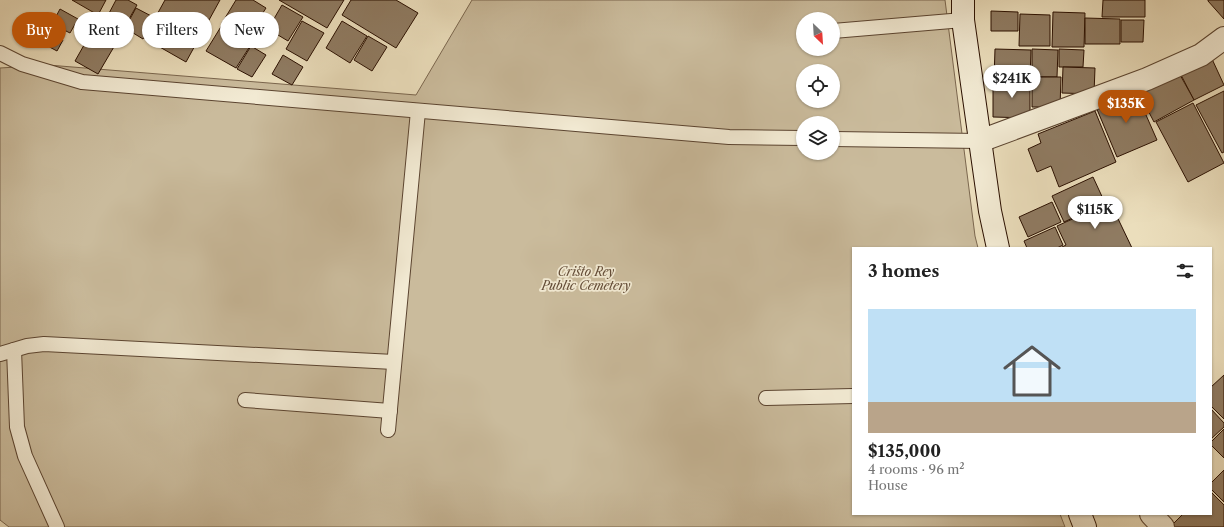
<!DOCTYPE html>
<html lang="en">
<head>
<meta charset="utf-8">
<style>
  :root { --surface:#fff; --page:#f2f2f2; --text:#222; --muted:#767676; --accent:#b45309 }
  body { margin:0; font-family:"Libre Caslon Text",serif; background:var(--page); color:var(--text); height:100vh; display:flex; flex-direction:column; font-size:15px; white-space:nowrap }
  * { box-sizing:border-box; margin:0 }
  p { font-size:13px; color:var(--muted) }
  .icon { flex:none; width:22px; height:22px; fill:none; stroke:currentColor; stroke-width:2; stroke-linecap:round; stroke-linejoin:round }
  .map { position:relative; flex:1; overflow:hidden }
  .details { position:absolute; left:852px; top:247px; width:360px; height:268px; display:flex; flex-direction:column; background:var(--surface); border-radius:0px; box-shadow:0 1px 3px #0004 }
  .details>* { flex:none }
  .banner { position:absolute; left:12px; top:12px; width:380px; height:36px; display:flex; gap:8px }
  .needle { width:26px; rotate:155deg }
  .controls { position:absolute; left:796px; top:12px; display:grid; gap:8px }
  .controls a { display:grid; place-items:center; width:44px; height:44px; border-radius:50%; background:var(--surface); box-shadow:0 1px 3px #0004; font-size:20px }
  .price { position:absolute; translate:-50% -34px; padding:0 9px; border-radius:14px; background:#fff; color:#222; font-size:13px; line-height:26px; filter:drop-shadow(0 1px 2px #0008) }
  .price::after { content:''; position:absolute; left:50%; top:24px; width:12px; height:9px; margin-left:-6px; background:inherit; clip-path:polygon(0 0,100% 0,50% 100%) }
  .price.current { background:var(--accent); color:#fff }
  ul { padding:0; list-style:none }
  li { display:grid; align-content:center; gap:8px; height:212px; padding:0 16px }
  li span { display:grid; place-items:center; height:124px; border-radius:0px; color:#555 }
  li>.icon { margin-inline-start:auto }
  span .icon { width:72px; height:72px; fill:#fffc; stroke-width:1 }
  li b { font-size:17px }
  h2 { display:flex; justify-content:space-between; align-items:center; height:48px; padding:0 16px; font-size:17px }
  .tag { padding:0 14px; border-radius:18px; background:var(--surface); box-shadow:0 1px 3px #0004; font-size:14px; line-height:36px }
  .tag.current { background:var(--accent); color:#fff }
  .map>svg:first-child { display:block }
  .green { fill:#cabb9c; stroke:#7a664e; fill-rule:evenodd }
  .building { fill:#8f7b62; stroke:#2b1001 }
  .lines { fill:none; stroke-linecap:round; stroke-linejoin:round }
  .lane-casing { stroke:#5b4430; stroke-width:16 }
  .street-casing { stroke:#5b4430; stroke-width:24 }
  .secondary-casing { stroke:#2b1001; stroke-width:24 }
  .lane { stroke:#f2ead3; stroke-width:14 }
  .street { stroke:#f2ead3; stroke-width:22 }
  .secondary { stroke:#f2ead3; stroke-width:22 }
  .labels { text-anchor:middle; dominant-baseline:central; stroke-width:3.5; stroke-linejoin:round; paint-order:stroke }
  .park-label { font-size:12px; font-style:italic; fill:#634c37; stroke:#f2ead3 }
</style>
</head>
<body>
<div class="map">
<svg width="1224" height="527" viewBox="0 0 1224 527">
  <rect width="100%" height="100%" fill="#ebdebc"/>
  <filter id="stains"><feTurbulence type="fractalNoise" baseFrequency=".005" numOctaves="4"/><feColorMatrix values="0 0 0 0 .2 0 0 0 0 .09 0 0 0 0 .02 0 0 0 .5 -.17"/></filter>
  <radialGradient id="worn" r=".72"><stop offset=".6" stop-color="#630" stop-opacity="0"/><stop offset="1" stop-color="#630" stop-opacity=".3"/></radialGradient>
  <path class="green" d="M472,0H945L975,236L978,248H853V514H1060L1065,527H9L0,520V68L48,65L416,95ZM803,19H833V49H803ZM803,71H833V101H803ZM803,123H833V153H803Z"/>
  <g class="building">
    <path d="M72,0H106L98,15Z"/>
    <path d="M116,0H128L137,5L125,26L107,17Z"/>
    <path d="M165,0H220L186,62L144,38Z"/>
    <path d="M236,0H253L266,8L247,38L222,23Z"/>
    <path d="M279,0H344L327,28Z"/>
    <path d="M351,0H396L418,13L396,48L342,15Z"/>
    <path d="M1103,0H1145V17H1102Z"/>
    <path d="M1208,0H1224V19L1208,1Z"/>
    <path d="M282,5L303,17L288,41L268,29Z"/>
    <path d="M136,8L155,18L143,39L125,28Z"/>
    <path d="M60,9L78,19L70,33L52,24Z"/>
    <path d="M991,11L1018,12V31H991Z"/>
    <path d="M1053,12L1085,13L1084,47H1052Z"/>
    <path d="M1020,14L1050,15V46H1019Z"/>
    <path d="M101,15L125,28L98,74L75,61Z"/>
    <path d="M1085,18L1120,19V44H1085Z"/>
    <path d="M1121,20H1144L1143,42H1121Z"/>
    <path d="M302,21L324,33L307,61L286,49Z"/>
    <path d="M342,21L367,36L350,63L326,48Z"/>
    <path d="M222,25L252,43L236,68L206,51Z"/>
    <path d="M48,32L63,40L57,51L42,43Z"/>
    <path d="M368,36L387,47L372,71L354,60Z"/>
    <path d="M251,46L266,55L252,77L237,69Z"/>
    <path d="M995,49L1031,50L1030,81L994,80Z"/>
    <path d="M1032,49L1058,50L1057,77H1032Z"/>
    <path d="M1059,49L1084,50L1083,67H1059Z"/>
    <path d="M283,55L303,67L292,85L272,74Z"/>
    <path d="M1212,59L1224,85L1194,100L1181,75Z"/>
    <path d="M1063,67L1095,68L1094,94L1062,93Z"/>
    <path d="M1179,73L1194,100L1154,122L1139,93Z"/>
    <path d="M1032,77H1061L1060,107H1032Z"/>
    <path d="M993,81H1030V118L993,117Z"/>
    <path d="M1135,90L1157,140L1117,157L1096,107Z"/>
    <path d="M1224,91V152L1222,153L1196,105Z"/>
    <path d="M1193,103L1224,163L1188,182L1156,122Z"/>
    <path d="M1095,111L1116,162L1059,187L1051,166L1037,172L1028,149L1041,143L1038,134Z"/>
    <path d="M1093,177L1105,203L1064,222L1052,196Z"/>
    <path d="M1052,202L1061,222L1028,237L1019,217Z"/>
    <path d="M1110,202L1132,248H1060L1066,245L1057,226Z"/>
    <path d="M1055,227L1063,245L1057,248H1027L1024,241Z"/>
    <path d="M1224,375V419L1211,406V387Z"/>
    <path d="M1211,409L1224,423V427L1211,439Z"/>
    <path d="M1224,429V458L1211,445V442Z"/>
    <path d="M1224,470V502L1211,489V483Z"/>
    <path d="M1211,492L1224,505V527H1170L1183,514H1211Z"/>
  </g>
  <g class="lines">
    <g class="lane-casing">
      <g id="lane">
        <path d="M833,31L963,20"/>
        <path d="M0,53L22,64L82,82L729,137L803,138"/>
        <path d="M833,139L980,141"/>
        <path d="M14,350L17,427L25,456L57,527"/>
        <path d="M0,354L27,346L44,344L394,362"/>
        <path d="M766,398L853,396"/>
        <path d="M245,400L390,411"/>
        <path d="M388,430L418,111"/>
      </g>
    </g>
    <g class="street-casing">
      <g id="street">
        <path d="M980,141L1147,79L1201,55L1224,38"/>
        <path d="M1151,514L1163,527"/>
      </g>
    </g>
    <g class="secondary-casing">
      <g id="secondary">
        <path d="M963,0V20L990,211L998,248"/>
        <path d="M1080,514L1085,527"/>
      </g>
    </g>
    <use href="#lane" class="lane"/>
    <use href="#street" class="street"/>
    <use href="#secondary" class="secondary"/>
  </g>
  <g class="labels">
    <g class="park-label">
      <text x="586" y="271">Cristo Rey<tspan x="586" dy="14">Public Cemetery</tspan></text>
    </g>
  </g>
  <rect width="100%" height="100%" filter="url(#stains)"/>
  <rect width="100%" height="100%" fill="url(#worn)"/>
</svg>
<div class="controls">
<a><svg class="needle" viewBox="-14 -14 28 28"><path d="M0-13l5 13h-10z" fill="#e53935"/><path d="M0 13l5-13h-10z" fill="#767676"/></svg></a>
<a><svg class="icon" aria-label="locate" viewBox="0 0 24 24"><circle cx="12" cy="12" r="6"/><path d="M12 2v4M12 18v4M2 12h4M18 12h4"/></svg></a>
<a><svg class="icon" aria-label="layers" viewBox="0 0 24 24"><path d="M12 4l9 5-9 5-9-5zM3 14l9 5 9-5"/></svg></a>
</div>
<b class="price" style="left:1012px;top:99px">$241K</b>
<b class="price current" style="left:1126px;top:124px">$135K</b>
<b class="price" style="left:1095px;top:230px">$115K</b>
<div class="banner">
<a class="tag current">Buy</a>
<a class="tag">Rent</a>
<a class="tag">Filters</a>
<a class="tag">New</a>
</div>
<section class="details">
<h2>3 homes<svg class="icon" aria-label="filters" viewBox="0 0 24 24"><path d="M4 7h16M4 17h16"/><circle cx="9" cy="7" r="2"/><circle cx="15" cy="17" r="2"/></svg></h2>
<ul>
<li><span style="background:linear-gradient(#bfe0f5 75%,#b9a48a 0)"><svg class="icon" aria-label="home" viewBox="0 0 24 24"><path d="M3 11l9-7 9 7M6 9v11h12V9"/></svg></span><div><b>$135,000</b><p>4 rooms · 96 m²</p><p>House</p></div></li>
</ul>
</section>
</div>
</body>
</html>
